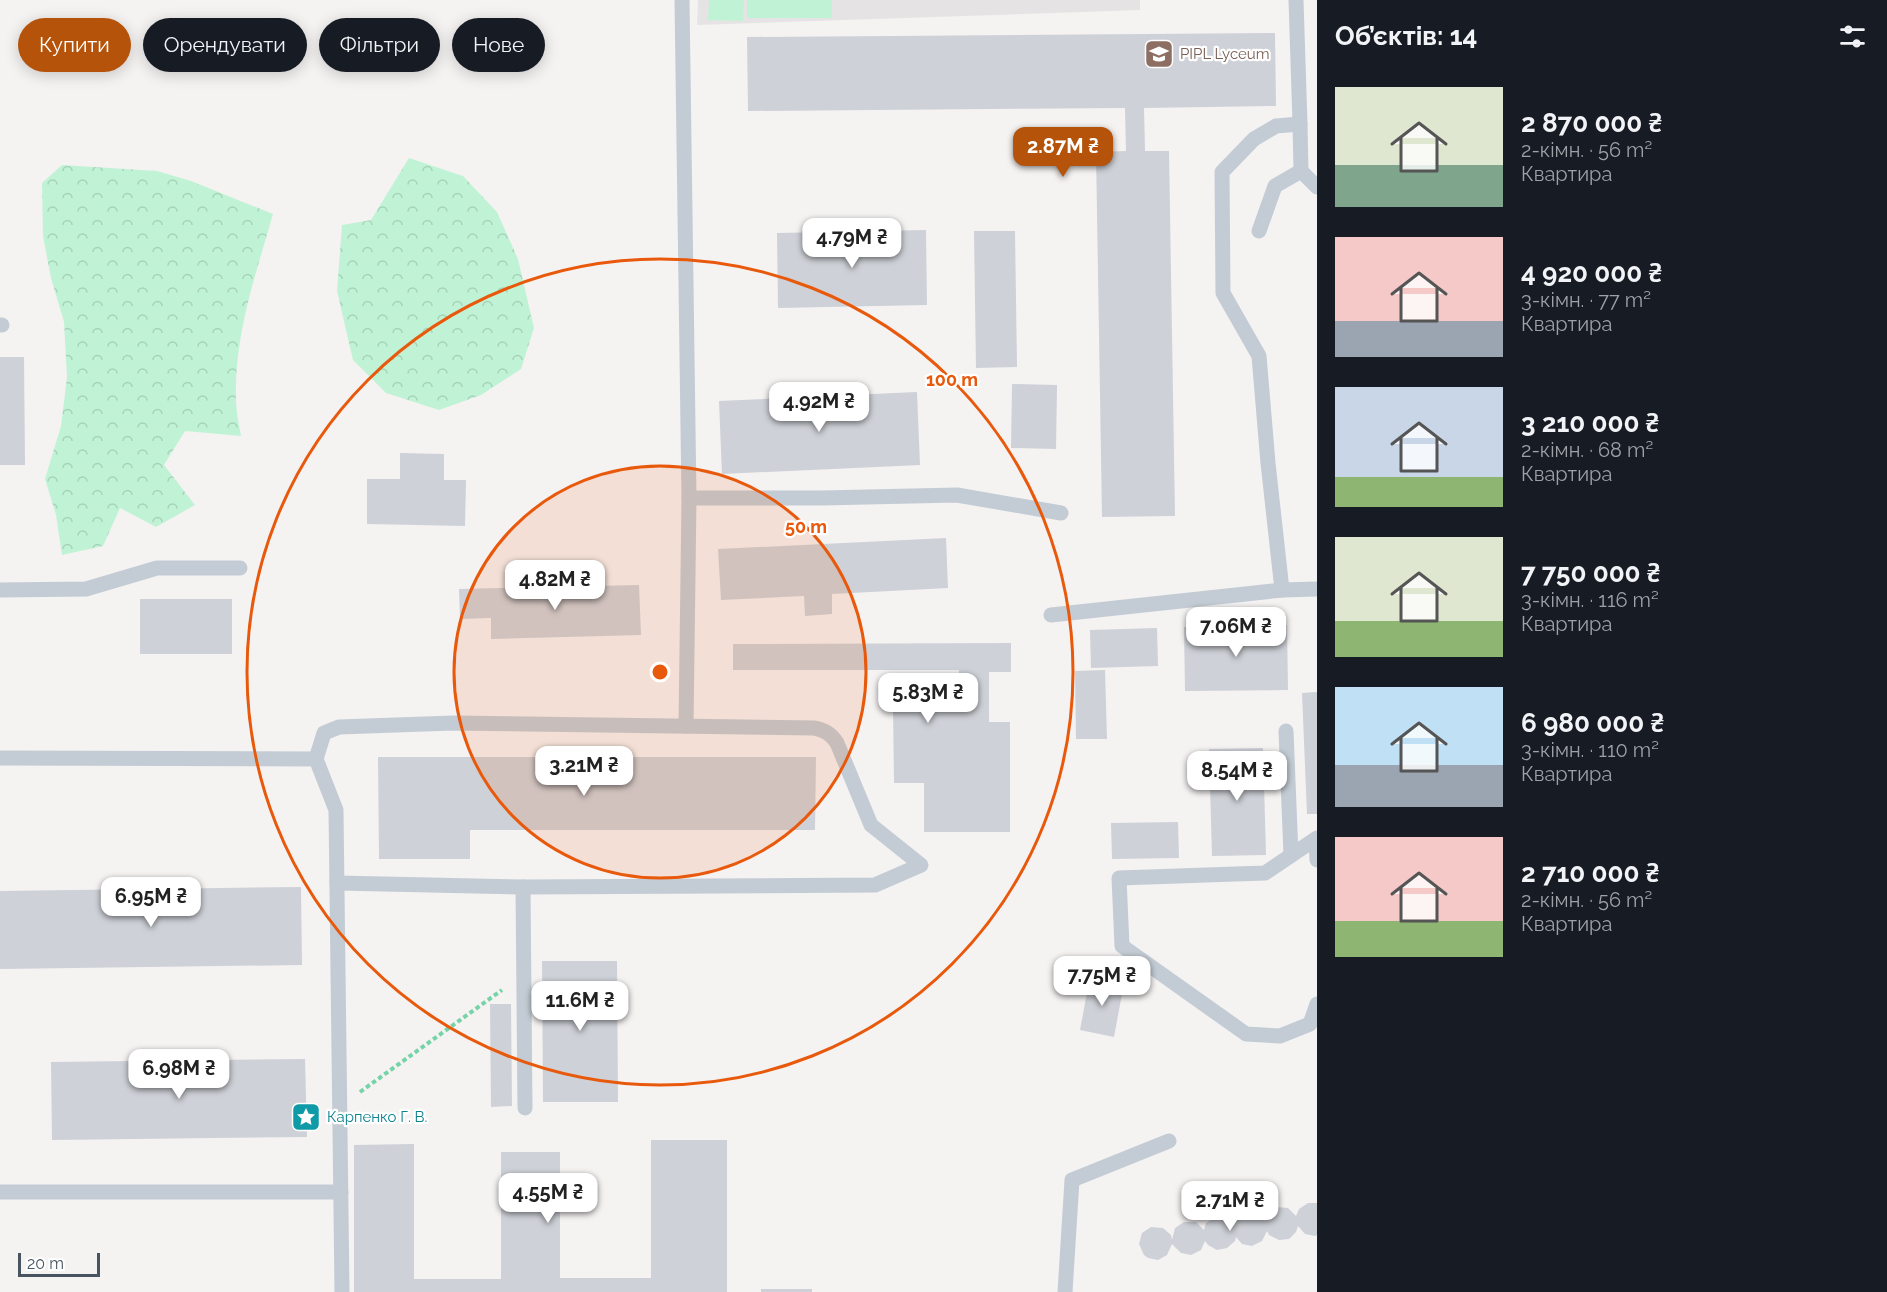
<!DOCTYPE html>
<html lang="uk">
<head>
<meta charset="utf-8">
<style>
  :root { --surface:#171b24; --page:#20242c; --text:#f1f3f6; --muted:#9ea1a6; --accent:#b45309 }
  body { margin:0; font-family:Raleway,sans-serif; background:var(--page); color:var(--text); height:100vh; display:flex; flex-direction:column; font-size:22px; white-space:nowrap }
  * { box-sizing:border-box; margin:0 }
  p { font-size:20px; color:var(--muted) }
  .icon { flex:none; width:33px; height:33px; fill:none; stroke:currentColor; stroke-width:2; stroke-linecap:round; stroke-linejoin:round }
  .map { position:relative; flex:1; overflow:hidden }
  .sheet { display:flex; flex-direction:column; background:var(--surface); width:570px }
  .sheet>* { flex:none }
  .banner { position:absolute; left:18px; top:18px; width:570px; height:54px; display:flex; gap:12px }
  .scale { position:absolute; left:18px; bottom:15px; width:82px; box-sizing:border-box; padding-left:6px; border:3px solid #485561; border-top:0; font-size:16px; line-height:21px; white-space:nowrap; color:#485561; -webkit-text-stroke:4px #fff; paint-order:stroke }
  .price { position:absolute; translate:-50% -51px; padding:0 14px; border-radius:12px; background:#fff; color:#222; font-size:20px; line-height:39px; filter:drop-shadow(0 2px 3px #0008) }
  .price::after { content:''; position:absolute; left:50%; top:36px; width:18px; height:14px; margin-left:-9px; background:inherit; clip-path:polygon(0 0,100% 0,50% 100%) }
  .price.current { background:var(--accent); color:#fff }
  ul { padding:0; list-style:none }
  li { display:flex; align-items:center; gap:18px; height:150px; padding:0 18px }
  li span { display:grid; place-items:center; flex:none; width:168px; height:120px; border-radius:0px; color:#555 }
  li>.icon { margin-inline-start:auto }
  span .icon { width:72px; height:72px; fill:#fffc; stroke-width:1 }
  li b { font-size:26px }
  h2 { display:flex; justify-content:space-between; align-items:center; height:72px; padding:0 18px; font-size:26px }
  .pill { padding:0 21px; border-radius:27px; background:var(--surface); box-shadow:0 3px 15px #0003; font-size:21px; line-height:54px }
  .pill.current { background:var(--accent); color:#fff }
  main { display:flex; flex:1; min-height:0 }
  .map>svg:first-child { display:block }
  .education { fill:#e6e3e4 }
  .grass { fill:#c0f3d5 }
  .forest { fill:url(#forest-crowns) }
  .building { fill:#ced1d7 }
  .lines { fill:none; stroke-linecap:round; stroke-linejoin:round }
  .path { stroke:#75d4a7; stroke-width:4; stroke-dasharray:4.5 3; stroke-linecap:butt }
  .lane { stroke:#c3ccd4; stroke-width:15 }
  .ring { fill:none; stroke:#e8590c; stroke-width:3 }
  .labels { text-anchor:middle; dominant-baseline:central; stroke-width:4.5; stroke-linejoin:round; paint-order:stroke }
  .education-label { font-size:15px; fill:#785e54; stroke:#fff; text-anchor:start }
  .culture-label { font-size:15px; fill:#0d838f; stroke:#fff; text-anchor:start }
  .centre { fill:#e8590c; stroke:#fff; stroke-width:3 }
  .ring-label { font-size:18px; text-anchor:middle; font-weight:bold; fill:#e8590c; stroke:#fff; stroke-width:4.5; stroke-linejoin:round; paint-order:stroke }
</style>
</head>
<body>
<main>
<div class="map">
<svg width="1317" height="1292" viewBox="0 0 1317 1292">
  <defs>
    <pattern id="forest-crowns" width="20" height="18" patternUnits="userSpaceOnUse" patternTransform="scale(1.5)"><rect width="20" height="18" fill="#c0f3d5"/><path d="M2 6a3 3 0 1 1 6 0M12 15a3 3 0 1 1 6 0" fill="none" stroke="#a6d2b9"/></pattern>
  </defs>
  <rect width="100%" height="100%" fill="#f5f2f2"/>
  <path class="education" d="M698,0H1140V10L697,25Z"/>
  <g class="grass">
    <path d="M709,0H744L743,21L708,20Z"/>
    <rect x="747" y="0" width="85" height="18"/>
  </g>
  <g class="forest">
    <path d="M409,158L463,176L497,212L518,259L534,328L521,369L481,395L439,410L386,393L353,360L337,291L342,225L371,220Z"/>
    <path d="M62,165L157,171L191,181L273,214C256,274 234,335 236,399C236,411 239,424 241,436L185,431L164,465L195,505L156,527L120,508L103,546L62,555L56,515L45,479L61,426L67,377L64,322L51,278L43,236L42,183Z"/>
  </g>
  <g class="building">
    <path d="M1275,33L1276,106L1144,108L1145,151H1169L1175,516L1102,517L1096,152L1126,151L1125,108L748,111L747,37Z"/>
    <path d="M926,230L927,305L778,308L777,233Z"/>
    <path d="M974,231H1015L1017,367L976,368Z"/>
    <path d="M0,357H24L25,465H0Z"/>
    <path d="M1012,384L1057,385L1056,449L1011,448Z"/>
    <path d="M917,392L920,465L722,474L719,401Z"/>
    <path d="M400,453L444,454V480H466L465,526L367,524V479H400Z"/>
    <path d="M946,538L948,588L832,594V614L805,616L804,596L721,600L718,549Z"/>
    <path d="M639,585L641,635L491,639V618L460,619L459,589Z"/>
    <rect x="140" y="599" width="92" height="55"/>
    <path d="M1287,625L1288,690L1185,691L1184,627Z"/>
    <path d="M1157,628L1158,666L1091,668L1090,630Z"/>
    <path d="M1011,643V672H989V722H1010V832H924V783H894L893,707H959V670H733V644Z"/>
    <path d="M1105,670L1107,739H1076L1075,671Z"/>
    <path d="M1317,692V814H1307L1302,693Z"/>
    <path d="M1263,748L1266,855L1212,856L1209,749Z"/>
    <path d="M378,757H816L815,830H470V859H379Z"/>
    <path d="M1178,822L1179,858L1112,859L1111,823Z"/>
    <path d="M301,887L302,965L0,969V891Z"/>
    <path d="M542,961H617L618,1102H543Z"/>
    <path d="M1090,977L1124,983L1114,1037L1080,1030Z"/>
    <path d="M490,1004H511L512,1106L491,1107Z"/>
    <path d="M305,1059L307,1137L52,1140L51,1062Z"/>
    <path d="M651,1140H727V1292H354V1145L414,1144V1279H501V1152H560V1278H651Z"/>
    <path d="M1308,1203H1317V1235L1315,1236L1305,1234L1298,1226L1296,1232L1289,1239L1279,1240L1269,1235L1267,1231L1262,1241L1252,1246L1242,1244L1236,1237L1235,1241L1227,1248L1217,1250L1208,1245L1205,1241L1201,1250L1191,1255L1181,1253L1172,1244L1167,1255L1158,1260L1148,1258L1144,1255L1139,1244L1142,1233L1151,1227L1163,1228L1171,1235L1172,1240L1175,1228L1184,1222H1196L1204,1230L1206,1223L1215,1217L1227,1218L1234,1225L1241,1215L1252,1212L1257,1214L1265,1221L1267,1214L1277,1207L1288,1208L1296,1216L1299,1209Z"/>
    <rect x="761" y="1289" width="51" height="3"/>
  </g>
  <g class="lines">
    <path class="path" d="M360,1092L502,990"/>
    <g class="lane">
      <path d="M682,0L689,498L686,726"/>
      <path d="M1296,0L1300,124"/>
      <path d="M1317,187L1301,171L1300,124L1276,126L1254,139L1222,172L1223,293L1259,356L1268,463L1282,590L1317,589"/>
      <path d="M1259,231L1275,186L1301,171"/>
      <path d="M0,325H2"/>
      <path d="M689,498H822L957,495L1061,513"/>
      <path d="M0,590L86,589L157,568H240"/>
      <path d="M1051,615L1282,590"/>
      <path d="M1286,731L1291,855"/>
      <path d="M0,758L316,759L336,810L342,1292"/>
      <path d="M316,759L324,733L339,727L453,723L814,728C825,730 831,734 837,743L871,825L921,865L875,885L523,887"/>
      <path d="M1317,838L1265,873L1119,878L1122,946L1246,1034L1280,1036L1310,1024L1317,1004"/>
      <path d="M1316,839L1317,860"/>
      <path d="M337,883L523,887L525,1108"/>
      <path d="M0,1192H341"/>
      <path d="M1065,1292L1072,1180L1169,1141"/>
    </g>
  </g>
  <circle cx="660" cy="672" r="206" fill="#e8590c" fill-opacity=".12"/>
  <g class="ring">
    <circle cx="660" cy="672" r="206"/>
    <circle cx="660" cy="672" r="413"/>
  </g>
  <defs>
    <g id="school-square" transform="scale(1.5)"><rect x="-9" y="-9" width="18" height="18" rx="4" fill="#8d6e63" stroke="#fff"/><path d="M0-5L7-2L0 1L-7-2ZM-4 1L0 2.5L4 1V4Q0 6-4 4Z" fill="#fff"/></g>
    <g id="sight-square" transform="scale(1.5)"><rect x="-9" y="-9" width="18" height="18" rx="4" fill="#0f9aa8" stroke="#fff"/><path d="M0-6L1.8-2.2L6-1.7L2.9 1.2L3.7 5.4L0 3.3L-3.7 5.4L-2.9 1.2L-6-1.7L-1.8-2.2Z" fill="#fff"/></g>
  </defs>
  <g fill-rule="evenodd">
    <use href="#school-square" x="1159" y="54"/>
    <use href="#sight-square" x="306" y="1117"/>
  </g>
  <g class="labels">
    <g class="education-label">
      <text x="1180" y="54">PIPL Lyceum</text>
    </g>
    <g class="culture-label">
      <text x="327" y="1117">Карпенко Г. В.</text>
    </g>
  </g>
  <circle cx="660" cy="672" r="9" class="centre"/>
  <g class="ring-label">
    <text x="952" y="386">100 m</text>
    <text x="806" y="533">50 m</text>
  </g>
</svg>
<div class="scale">20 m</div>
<b class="price current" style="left:1063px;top:178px">2.87M ₴</b>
<b class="price" style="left:852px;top:269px">4.79M ₴</b>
<b class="price" style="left:819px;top:433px">4.92M ₴</b>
<b class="price" style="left:555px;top:611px">4.82M ₴</b>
<b class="price" style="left:1236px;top:658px">7.06M ₴</b>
<b class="price" style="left:928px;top:724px">5.83M ₴</b>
<b class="price" style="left:584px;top:797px">3.21M ₴</b>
<b class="price" style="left:1237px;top:802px">8.54M ₴</b>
<b class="price" style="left:151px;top:928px">6.95M ₴</b>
<b class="price" style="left:1102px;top:1007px">7.75M ₴</b>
<b class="price" style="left:580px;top:1032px">11.6M ₴</b>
<b class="price" style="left:179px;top:1100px">6.98M ₴</b>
<b class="price" style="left:548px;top:1224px">4.55M ₴</b>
<b class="price" style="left:1230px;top:1232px">2.71M ₴</b>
<div class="banner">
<a class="pill current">Купити</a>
<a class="pill">Орендувати</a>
<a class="pill">Фільтри</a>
<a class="pill">Нове</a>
</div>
</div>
<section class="sheet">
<h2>Об’єктів: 14<svg class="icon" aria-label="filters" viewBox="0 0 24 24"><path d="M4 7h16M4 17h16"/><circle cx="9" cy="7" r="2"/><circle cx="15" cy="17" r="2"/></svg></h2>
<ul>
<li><span style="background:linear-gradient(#dfe7d0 65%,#7fa58c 0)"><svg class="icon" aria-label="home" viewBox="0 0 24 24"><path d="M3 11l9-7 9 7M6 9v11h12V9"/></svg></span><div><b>2 870 000 ₴</b><p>2-кімн. · 56 m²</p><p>Квартира</p></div></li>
<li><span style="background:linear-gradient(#f6c9c9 70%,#9aa5b1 0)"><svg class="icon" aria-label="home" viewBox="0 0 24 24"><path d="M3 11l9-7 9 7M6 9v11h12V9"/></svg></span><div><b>4 920 000 ₴</b><p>3-кімн. · 77 m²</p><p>Квартира</p></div></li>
<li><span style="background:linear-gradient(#c9d6e8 75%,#8fb573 0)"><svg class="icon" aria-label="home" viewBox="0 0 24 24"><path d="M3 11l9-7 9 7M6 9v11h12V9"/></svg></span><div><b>3 210 000 ₴</b><p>2-кімн. · 68 m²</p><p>Квартира</p></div></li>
<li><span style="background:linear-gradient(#dfe7d0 70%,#8fb573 0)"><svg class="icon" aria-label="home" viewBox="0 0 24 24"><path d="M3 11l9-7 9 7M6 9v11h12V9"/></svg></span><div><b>7 750 000 ₴</b><p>3-кімн. · 116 m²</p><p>Квартира</p></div></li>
<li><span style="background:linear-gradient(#bfe0f5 65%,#9aa5b1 0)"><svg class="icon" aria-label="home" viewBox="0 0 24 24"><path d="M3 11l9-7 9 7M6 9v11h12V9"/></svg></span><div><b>6 980 000 ₴</b><p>3-кімн. · 110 m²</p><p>Квартира</p></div></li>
<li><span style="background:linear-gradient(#f6c9c9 70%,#8fb573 0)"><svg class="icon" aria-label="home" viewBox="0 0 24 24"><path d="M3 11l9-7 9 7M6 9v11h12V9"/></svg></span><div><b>2 710 000 ₴</b><p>2-кімн. · 56 m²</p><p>Квартира</p></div></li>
</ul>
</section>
</main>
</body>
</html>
